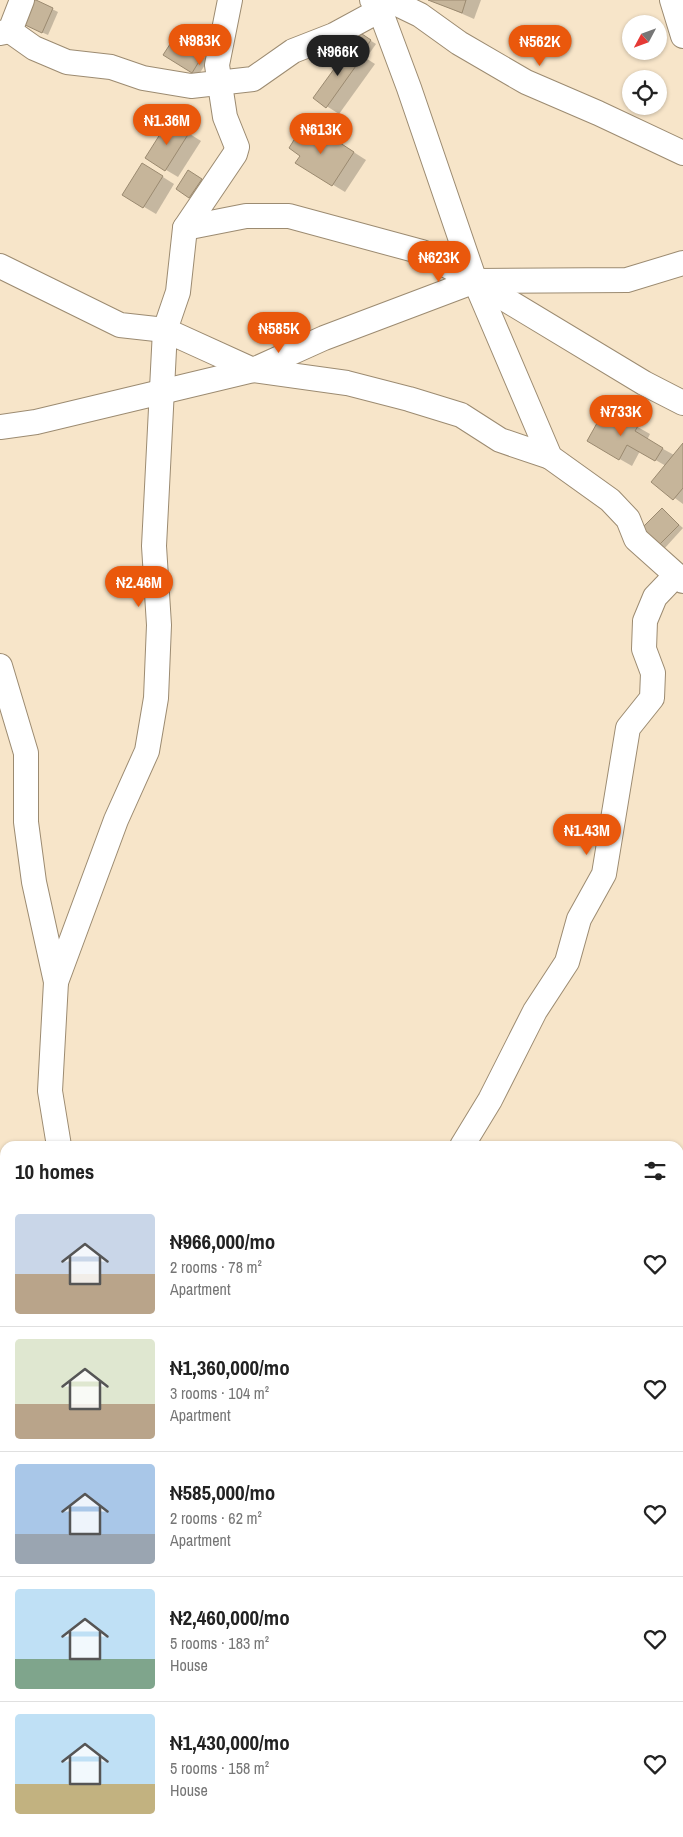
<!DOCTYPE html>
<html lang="en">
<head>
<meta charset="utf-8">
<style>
  :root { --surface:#fff; --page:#f2f2f2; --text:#222; --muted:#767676; --line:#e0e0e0; --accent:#ea580c }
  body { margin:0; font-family:"Archivo Narrow",sans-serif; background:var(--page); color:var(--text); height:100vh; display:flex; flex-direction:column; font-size:19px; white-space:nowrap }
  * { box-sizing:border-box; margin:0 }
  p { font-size:16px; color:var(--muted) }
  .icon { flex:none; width:28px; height:28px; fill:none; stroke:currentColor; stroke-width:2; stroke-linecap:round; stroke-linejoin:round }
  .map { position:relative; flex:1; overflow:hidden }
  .panel { position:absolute; left:0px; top:1141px; width:684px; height:696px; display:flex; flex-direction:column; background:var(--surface); border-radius:15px 15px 0 0; box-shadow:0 1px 4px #0004 }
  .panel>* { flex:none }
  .needle { width:32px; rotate:229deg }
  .buttons { position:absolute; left:622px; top:15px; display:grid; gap:10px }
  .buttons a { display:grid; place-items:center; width:45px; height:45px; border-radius:50%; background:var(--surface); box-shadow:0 1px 4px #0004; font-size:25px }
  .price { position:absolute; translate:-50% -42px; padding:0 11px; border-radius:18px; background:var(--accent); color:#fff; font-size:16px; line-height:32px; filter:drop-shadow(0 1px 2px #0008) }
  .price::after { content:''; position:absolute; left:50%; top:30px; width:15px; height:11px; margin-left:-8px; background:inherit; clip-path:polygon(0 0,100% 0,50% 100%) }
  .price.active { background:#222; color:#fff }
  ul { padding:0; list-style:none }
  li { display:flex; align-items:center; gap:15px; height:125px; padding:0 15px }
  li+li { border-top:1px solid var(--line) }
  li span { display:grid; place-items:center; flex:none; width:140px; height:100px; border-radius:5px; color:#555 }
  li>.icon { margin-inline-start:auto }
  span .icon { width:60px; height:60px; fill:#fffc; stroke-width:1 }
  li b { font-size:21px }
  h2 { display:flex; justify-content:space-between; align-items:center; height:60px; padding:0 15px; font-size:21px }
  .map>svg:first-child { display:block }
  .shadow { fill:#0003 }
  .building { fill:#c6b59a; stroke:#9b8a70 }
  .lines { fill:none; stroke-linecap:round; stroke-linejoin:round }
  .minor-casing { stroke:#9c8b71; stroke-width:26 }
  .minor { stroke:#fff; stroke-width:24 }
</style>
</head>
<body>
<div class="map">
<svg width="683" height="1837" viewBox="0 0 683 1837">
  <rect width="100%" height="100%" fill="#f7e5c9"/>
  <g class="shadow">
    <path d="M431,0H481L474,19Z"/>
    <path d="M52,9L58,12L48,35L28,26Z"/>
    <path d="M362,35L376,44L369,54L363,50Z"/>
    <path d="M175,39L208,60L198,76L165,55Z"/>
    <path d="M350,48L375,64L339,114L314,98Z"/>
    <path d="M182,129L201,141L178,177L146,158Z"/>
    <path d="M314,136L330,137L366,160L345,192L297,163Z"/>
    <path d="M155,172L174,184L156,214L124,195Z"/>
    <path d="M195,175L207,183L195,200L189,197Z"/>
    <path d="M606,409L650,434L647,440L674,455L683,444V504L653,482L666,466L640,451L632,466L588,441Z"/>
    <path d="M662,510L683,528L664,549L658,546Z"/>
  </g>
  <g class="building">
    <path d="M31,0H36L53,8L42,33L21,23Z"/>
    <path d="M428,0H466L462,13Z"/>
    <path d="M356,30L371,40L363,52L348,42Z"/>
    <path d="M174,38L203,55L192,73L163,55Z"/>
    <path d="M350,47L363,56L326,108L313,98Z"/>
    <path d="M169,120L189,133L165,171L145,158Z"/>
    <path d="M302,127L313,134L317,128L354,152L332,186L295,163L300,156L289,148Z"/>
    <path d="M142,163L163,176L143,208L122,195Z"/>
    <path d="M188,170L202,179L189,198L176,189Z"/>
    <path d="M606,407L638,426L635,431L663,448L655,461L627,445L619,460L587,441Z"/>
    <path d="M683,443V488L673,500L651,482Z"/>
    <path d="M662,508L679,525L657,547L640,530Z"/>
  </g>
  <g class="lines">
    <g class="minor-casing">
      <g id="minor">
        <path d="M372,0L380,10L409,88L475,281L550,457L610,500L628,519L636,539L683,581"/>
        <path d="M389,0L420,15L459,43L526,82L598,113L683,153"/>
        <path d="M672,0L683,36"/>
        <path d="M10,31L34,48L67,62L111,67L143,78L191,86L253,79L293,51L334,35L380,10L386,0"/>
        <path d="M0,33L10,31L22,0"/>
        <path d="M185,228L246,216H289L422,252L475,281L627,280L683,263"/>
        <path d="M0,266L120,325L165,330L253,370L347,383L409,399L461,415L500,440L550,457"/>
        <path d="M0,427L36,422L253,370L324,338L475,281L644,383L683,403"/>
        <path d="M0,666L26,753V822L34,882L56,982L50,1091L59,1146"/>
        <path d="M56,982L116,820L147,751L156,698L159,625L154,546L165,330L178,292L185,228L235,154L237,147L225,117L217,65L230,0"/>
        <path d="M462,1146L490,1100L535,1011L567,962L579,919L604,874L628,728L652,698L653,673L644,649L645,621L655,597L676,575"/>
        <path d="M0,1282L5,1286"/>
        <path d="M396,1832L399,1837"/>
      </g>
    </g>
    <use href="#minor" class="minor"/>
  </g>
</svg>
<div class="buttons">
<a><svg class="needle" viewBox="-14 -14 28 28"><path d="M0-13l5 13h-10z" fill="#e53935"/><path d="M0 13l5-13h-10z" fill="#767676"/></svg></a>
<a><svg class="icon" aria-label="locate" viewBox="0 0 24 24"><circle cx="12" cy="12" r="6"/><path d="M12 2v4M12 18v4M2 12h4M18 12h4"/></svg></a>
</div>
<b class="price" style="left:200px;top:66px">₦983K</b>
<b class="price" style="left:540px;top:67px">₦562K</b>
<b class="price active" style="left:338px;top:77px">₦966K</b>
<b class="price" style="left:167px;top:146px">₦1.36M</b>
<b class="price" style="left:321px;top:155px">₦613K</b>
<b class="price" style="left:439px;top:283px">₦623K</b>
<b class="price" style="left:279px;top:354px">₦585K</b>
<b class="price" style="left:621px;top:437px">₦733K</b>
<b class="price" style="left:139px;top:608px">₦2.46M</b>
<b class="price" style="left:587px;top:856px">₦1.43M</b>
<section class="panel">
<h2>10 homes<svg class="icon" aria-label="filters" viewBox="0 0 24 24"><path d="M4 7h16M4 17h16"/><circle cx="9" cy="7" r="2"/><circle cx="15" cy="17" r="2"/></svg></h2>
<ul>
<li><span style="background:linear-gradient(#c9d6e8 60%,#b9a48a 0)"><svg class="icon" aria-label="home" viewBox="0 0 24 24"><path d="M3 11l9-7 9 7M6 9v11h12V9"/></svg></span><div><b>₦966,000/mo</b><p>2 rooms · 78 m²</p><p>Apartment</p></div><svg class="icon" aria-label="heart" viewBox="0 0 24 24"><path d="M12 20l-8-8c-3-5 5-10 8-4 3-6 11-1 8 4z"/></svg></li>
<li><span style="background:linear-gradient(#dfe7d0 65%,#b9a48a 0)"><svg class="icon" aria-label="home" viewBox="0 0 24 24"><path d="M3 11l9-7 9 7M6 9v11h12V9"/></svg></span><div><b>₦1,360,000/mo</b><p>3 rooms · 104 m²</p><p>Apartment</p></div><svg class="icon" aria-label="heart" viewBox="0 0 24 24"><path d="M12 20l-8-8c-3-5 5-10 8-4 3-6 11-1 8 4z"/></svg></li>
<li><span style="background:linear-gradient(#a9c7e8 70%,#9aa5b1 0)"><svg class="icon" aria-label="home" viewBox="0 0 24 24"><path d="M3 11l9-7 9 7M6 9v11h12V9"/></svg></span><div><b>₦585,000/mo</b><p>2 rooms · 62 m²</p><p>Apartment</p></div><svg class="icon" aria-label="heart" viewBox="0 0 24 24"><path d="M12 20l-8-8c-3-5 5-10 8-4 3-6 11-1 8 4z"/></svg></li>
<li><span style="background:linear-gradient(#bfe0f5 70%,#7fa58c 0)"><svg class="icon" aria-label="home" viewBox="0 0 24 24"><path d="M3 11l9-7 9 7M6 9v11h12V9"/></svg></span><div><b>₦2,460,000/mo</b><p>5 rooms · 183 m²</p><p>House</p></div><svg class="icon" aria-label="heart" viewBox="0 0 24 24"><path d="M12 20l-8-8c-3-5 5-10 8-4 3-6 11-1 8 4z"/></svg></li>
<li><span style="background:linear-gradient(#bfe0f5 70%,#c2b280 0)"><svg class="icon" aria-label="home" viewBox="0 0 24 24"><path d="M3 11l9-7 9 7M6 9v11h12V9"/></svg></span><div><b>₦1,430,000/mo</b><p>5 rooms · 158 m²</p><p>House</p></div><svg class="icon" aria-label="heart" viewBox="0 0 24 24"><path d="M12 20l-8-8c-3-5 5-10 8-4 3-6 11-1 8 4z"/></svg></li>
</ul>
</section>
</div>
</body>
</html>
